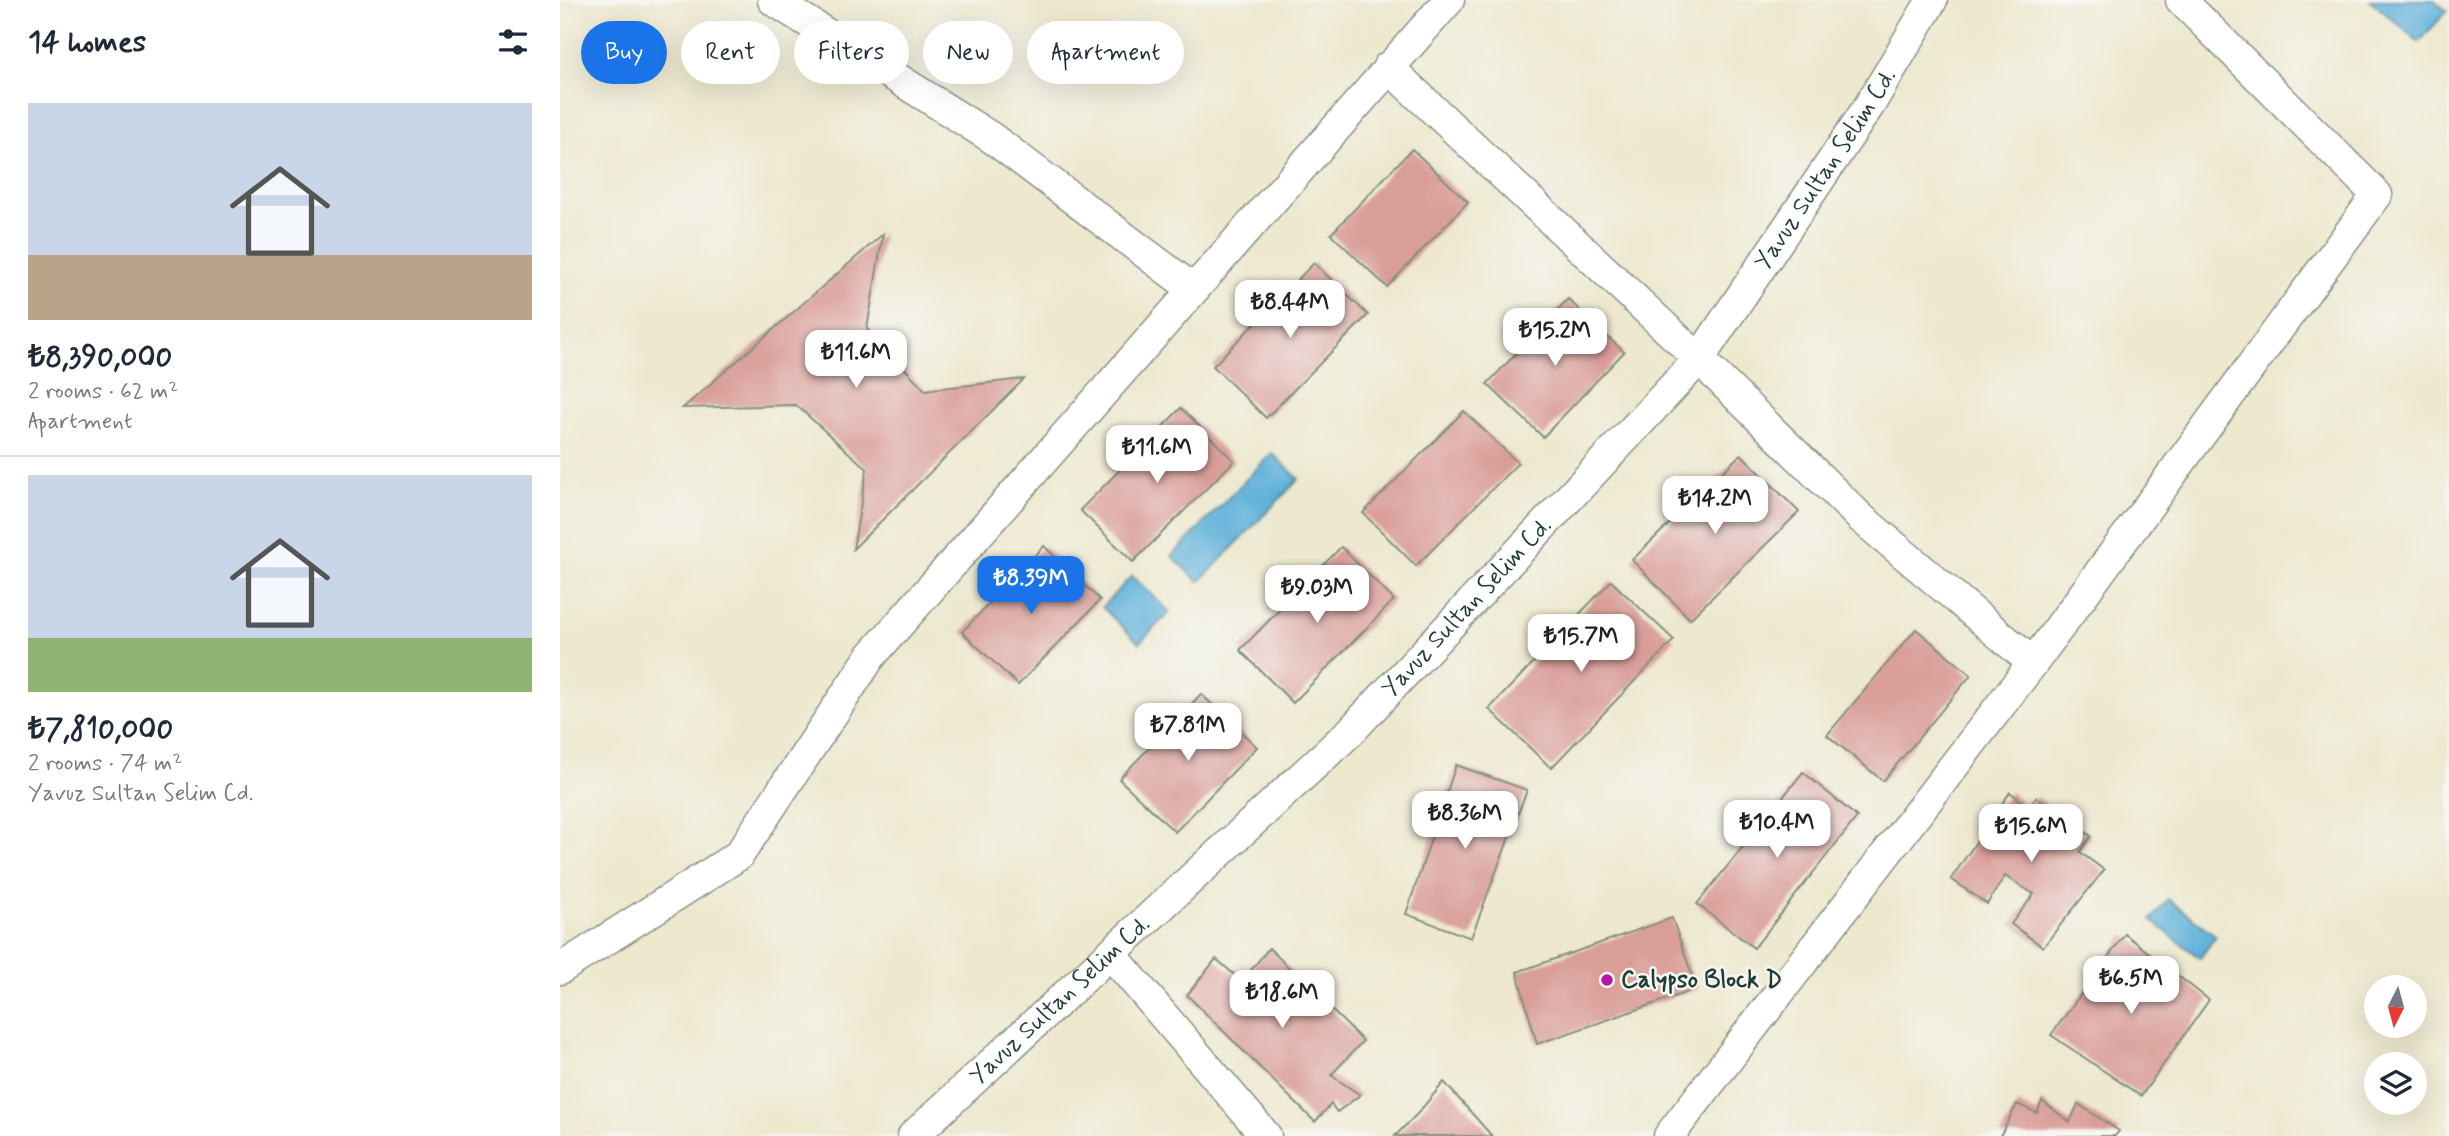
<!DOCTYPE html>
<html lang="en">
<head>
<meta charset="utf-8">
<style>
  :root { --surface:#fff; --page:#f6f6f7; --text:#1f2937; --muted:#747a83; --line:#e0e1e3; --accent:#1a73e8 }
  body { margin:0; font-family:Mynerve,sans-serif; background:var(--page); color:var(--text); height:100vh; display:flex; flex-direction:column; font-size:26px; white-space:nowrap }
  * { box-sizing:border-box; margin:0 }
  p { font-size:23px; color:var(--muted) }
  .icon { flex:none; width:38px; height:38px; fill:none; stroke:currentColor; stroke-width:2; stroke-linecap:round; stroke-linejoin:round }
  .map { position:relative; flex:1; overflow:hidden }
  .panel { display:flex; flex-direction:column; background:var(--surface); width:560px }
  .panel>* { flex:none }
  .top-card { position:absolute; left:21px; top:21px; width:665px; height:63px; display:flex; gap:14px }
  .needle { width:46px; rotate:186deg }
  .buttons { position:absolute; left:1804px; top:975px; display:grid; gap:14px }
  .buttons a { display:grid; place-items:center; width:63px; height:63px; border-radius:50%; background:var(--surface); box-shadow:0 7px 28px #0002; font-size:35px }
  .price { position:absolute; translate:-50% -60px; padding:0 16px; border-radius:14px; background:#fff; color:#222; font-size:23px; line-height:46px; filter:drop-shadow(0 2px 4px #0008) }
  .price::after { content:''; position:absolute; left:50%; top:42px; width:21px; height:16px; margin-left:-10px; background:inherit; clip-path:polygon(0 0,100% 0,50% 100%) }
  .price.on { background:var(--accent); color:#fff }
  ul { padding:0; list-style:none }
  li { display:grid; align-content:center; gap:14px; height:371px; padding:0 28px }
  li+li { border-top:2px solid var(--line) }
  li span { display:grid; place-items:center; height:217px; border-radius:0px; color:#555 }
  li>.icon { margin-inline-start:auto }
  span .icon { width:126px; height:126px; fill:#fffc; stroke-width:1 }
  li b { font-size:30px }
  h2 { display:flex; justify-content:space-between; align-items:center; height:84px; padding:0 28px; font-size:30px }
  .tag { padding:0 24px; border-radius:32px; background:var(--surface); box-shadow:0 7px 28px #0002; font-size:24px; line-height:63px }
  .tag.on { background:var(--accent); color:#fff }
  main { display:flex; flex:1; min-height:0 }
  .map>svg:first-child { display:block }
  .water { fill:#5eb1da; stroke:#3e7787; stroke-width:2 }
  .building { fill:#da9e99 }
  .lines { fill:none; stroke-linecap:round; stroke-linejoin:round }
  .minor-casing { stroke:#869281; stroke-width:33 }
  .minor { stroke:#fff; stroke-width:30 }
  .poi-dot { fill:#b5179e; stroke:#f6f6f2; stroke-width:2.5 }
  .labels { text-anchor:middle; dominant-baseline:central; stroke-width:5; stroke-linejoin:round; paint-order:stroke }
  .street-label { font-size:24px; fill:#1f3d34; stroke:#f6f6f2 }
  .poi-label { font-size:24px; font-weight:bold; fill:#1f3d34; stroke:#f6f6f2; text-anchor:start }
</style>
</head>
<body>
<main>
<section class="panel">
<h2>14 homes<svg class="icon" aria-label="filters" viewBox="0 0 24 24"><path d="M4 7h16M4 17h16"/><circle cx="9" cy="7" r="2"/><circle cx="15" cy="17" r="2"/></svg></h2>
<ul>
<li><span style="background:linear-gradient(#c9d6e8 70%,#b9a48a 0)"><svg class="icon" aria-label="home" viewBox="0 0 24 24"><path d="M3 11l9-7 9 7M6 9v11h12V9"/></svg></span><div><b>₺8,390,000</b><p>2 rooms · 62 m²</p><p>Apartment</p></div></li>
<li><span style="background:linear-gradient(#c9d6e8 75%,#8fb573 0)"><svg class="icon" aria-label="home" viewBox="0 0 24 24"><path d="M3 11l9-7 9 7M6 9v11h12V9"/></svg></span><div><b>₺7,810,000</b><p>2 rooms · 74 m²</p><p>Yavuz Sultan Selim Cd.</p></div></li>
</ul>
</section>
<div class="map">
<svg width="1889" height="1136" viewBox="0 0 1889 1136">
  <rect width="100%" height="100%" fill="#f6f6f2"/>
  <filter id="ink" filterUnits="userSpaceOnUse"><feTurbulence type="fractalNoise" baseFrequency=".0143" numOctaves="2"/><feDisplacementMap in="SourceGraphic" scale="14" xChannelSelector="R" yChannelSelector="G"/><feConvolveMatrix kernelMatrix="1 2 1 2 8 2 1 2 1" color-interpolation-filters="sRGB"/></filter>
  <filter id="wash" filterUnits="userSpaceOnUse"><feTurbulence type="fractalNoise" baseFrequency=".00686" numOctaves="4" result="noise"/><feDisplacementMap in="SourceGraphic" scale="28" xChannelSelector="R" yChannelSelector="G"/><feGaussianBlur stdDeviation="1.57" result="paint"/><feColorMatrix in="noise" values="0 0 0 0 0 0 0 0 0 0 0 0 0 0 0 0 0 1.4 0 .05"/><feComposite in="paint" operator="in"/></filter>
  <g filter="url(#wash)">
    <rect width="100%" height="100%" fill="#ede8ce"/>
    <g class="water">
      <path d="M1810,0H1874L1887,11L1859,42Z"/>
      <path d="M712,453L739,479L639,582L612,556Z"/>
      <path d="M572,576L610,612L579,643L542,607Z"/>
      <path d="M1608,899L1656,936L1640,958L1591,920Z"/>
    </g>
    <g id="blocks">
      <g class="building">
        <path d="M852,149L908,202L827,287L771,234Z"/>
        <path d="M323,234L307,329L365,390L464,379L293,549L307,469L236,405L123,408Z"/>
        <path d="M754,263L808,315L706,418L653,366Z"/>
        <path d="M1008,299L1064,352L983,437L927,384Z"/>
        <path d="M621,408L674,461L573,562L520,510Z"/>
        <path d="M904,411L958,463L856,566L803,513Z"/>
        <path d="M1181,454L1239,512L1130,619L1072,560Z"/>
        <path d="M484,546L540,600L458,685L402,632Z"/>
        <path d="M781,547L834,600L733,703L680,650Z"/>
        <path d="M1051,581L1114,640L991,768L929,709Z"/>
        <path d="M1356,629L1411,675L1323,781L1267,735Z"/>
        <path d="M641,694L697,747L615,832L559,779Z"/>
        <path d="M896,765L967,790L911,938L846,914Z"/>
        <path d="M1243,772L1297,817L1194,948L1137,904Z"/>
        <path d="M1450,792L1468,807L1476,797L1531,836L1520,852L1544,870L1483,947L1451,924L1474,894L1445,876L1427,904L1391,879Z"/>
        <path d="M1112,918L1137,989L977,1044L957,972Z"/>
        <path d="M1565,934L1649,1000L1581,1096L1491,1035Z"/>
        <path d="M709,948L803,1041L771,1075L800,1095L777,1112L771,1104L755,1122L627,995L656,959L682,981Z"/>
        <path d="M884,1082L932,1136H835L858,1113Z"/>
        <path d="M1482,1101L1510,1122L1518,1104L1559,1131L1555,1136H1440L1457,1104L1477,1113Z"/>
      </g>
    </g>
  </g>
  <g filter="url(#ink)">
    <use href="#blocks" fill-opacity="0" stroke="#869281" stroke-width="2"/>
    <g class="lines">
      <g class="minor-casing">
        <g id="minor">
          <path d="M213,0L432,138L633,289"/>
          <path d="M828,67L1139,359L1301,518L1473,663"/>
          <path d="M551,954L706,1136"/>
          <path d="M0,969L179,855L311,656L889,0"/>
          <path id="s1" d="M353,1136L791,731L1139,359L1309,106L1372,0"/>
          <path d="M1109,1136L1473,663L1817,195L1621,0"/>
        </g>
      </g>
      <use href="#minor" class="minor"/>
    </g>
  </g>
  <circle class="poi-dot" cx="1047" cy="980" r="7"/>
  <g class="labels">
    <g class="street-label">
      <text stroke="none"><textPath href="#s1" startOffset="1334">Yavuz Sultan Selim Cd.</textPath></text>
      <text stroke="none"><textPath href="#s1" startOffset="766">Yavuz Sultan Selim Cd.</textPath></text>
      <text stroke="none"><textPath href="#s1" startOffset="200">Yavuz Sultan Selim Cd.</textPath></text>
    </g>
    <g class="poi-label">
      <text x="1061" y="980">Calypso Block D</text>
    </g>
  </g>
</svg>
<div class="buttons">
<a><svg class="needle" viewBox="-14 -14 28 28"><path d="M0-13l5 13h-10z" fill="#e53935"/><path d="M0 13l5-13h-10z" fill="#747a83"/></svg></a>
<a><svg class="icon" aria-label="layers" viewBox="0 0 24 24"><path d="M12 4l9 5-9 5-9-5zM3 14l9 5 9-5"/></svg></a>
</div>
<b class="price" style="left:730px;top:340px">₺8.44M</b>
<b class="price" style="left:995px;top:368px">₺15.2M</b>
<b class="price" style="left:296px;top:390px">₺11.6M</b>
<b class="price" style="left:597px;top:485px">₺11.6M</b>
<b class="price" style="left:1155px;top:536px">₺14.2M</b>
<b class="price on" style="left:471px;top:616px">₺8.39M</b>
<b class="price" style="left:757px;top:625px">₺9.03M</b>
<b class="price" style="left:1021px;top:674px">₺15.7M</b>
<b class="price" style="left:628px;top:763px">₺7.81M</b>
<b class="price" style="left:905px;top:851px">₺8.36M</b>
<b class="price" style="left:1217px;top:860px">₺10.4M</b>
<b class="price" style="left:1471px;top:864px">₺15.6M</b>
<b class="price" style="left:1571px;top:1016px">₺6.5M</b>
<b class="price" style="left:722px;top:1030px">₺18.6M</b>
<div class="top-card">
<a class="tag on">Buy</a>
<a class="tag">Rent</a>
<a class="tag">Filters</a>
<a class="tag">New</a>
<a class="tag">Apartment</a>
</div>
</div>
</main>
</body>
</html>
